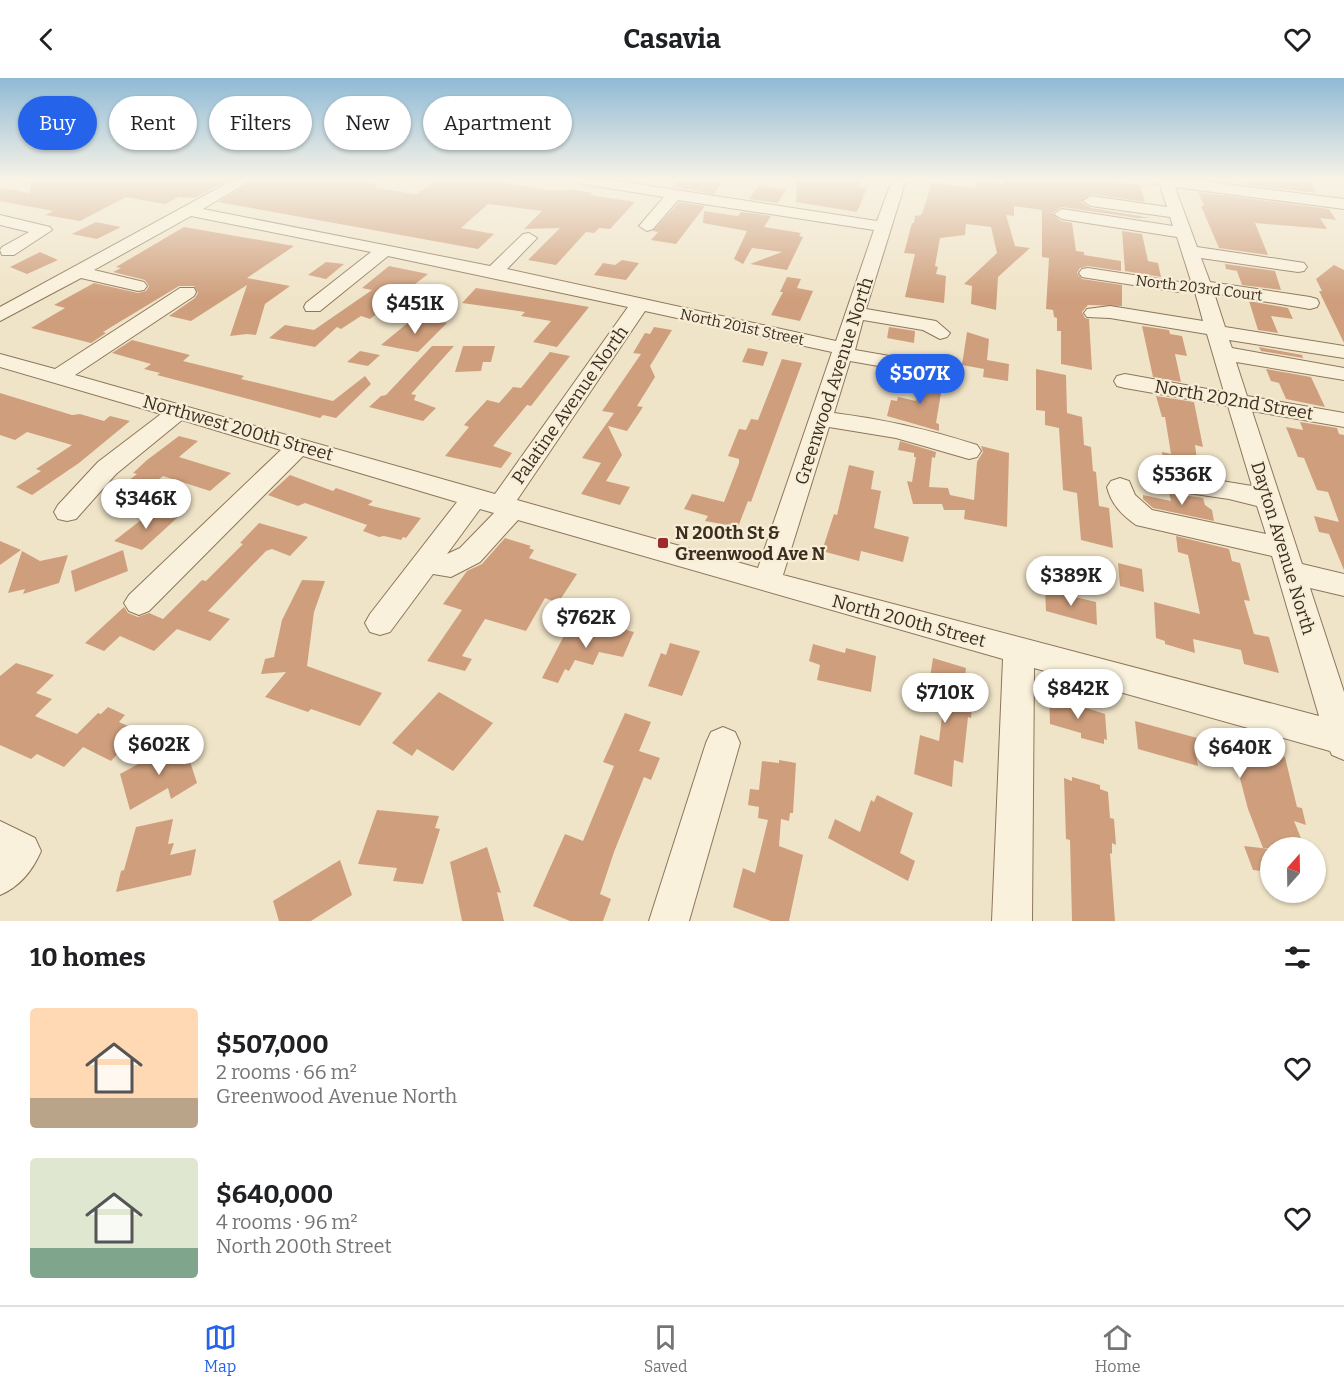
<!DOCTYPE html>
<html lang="en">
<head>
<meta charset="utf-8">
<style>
  :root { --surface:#fff; --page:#f2f2f2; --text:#202124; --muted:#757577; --line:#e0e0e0; --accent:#2563eb }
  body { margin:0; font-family:Bitter,serif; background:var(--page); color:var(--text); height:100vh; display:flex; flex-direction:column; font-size:22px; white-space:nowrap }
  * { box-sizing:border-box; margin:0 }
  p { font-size:20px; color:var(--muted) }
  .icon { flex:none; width:33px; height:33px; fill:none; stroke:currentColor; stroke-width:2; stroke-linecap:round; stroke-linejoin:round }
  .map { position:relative; height:843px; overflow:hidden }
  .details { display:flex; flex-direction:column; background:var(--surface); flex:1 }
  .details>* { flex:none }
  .banner { position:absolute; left:18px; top:18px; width:600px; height:54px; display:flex; gap:12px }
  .needle { width:39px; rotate:20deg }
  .fabs { position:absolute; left:1260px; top:759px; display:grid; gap:12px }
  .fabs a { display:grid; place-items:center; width:66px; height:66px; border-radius:50%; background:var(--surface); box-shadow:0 2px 4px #0004; font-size:30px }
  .price { position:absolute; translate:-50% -51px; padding:0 14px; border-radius:21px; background:#fff; color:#222; font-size:20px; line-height:39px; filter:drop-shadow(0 2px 3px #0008) }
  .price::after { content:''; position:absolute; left:50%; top:36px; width:18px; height:14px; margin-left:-9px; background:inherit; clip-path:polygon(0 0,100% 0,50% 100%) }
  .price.active { background:var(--accent); color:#fff }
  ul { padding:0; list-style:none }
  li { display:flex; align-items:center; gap:18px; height:150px; padding:0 30px }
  li span { display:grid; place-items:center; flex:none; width:168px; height:120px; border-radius:6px; color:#555 }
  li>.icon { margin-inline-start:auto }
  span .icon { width:72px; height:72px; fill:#fffc; stroke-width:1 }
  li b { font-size:26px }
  h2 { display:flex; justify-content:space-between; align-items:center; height:72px; padding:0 30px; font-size:26px }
  .tag { padding:0 21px; border-radius:27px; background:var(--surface); box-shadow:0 2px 4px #0004; font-size:21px; line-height:54px }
  .tag.active { background:var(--accent); color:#fff }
  header { display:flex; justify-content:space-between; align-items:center; height:78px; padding:0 30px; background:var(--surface); font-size:27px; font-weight:700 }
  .menu { display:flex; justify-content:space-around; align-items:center; height:84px; border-top:2px solid var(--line); background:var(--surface); font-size:16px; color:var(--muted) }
  .menu a { display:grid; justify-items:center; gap:3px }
  .menu .active { color:var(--accent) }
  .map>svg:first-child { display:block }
  .building { fill:#cf9f7d }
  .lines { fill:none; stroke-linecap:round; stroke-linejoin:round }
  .minor-casing { stroke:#8d765c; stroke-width:2 }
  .minor { fill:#faf1dc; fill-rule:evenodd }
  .poi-dot { fill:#9e2a2b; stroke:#f7eed8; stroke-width:2 }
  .labels { text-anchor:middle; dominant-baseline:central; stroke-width:4.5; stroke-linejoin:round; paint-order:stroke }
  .far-street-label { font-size:15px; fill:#3d2e20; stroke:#f7eed8 }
  .street-label { font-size:18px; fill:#3d2e20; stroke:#f7eed8 }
  .poi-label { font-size:18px; font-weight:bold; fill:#3d2e20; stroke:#f7eed8; text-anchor:start }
</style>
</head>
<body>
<header><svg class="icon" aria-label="back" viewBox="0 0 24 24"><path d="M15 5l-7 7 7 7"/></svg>Casavia<svg class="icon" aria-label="heart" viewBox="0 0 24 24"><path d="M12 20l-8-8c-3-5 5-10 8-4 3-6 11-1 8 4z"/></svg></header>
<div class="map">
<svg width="1344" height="843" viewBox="0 0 1344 843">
  <rect width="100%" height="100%" fill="#f0e4c8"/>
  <g class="building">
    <path d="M31,102H228L195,120L179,119L165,126L126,119L80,143L45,137L53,133L0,123V110L30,115Z"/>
    <path d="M253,102H350L377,106L375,110L416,116L439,102H486L546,112L565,113L569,111L593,115L590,117L635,124L610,151L599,150L594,155L586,154L556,187L528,182L560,150L524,151L542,133L488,126L461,150L494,156L478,171L218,124Z"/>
    <path d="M679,102H723L714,116L673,109Z"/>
    <path d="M797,102H860L858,108L867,110L857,134L796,124Z"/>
    <path d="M1004,102H1052L1076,105L1075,102H1086L1140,107L1145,124L1091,116L1081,124L1091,130L1151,140H1138L1062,129L1052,135L1061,143L1072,145L1076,173L1084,174V177L1121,183V193L1088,188L1080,190L1077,195L1082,201L1122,207V228L1088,227L1082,234L1085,240L1089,241L1092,292L1061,286V253H1057V240L1054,239L1053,232L1046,231L1049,180L1042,179V132L1014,128V138L1006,137L1015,168L1030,170L998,199L996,232L971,226L972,208L964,206L997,175L991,149L966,146L965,157L940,160L935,188L938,189L936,196L946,198L944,225L905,219L915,176L904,175L912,145H914L915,138L921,137L923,133L931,107L933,105L976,110L977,103L1003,106Z"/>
    <path d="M1245,102H1310L1317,115L1248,107Z"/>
    <path d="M758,108L786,112L778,125L749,121Z"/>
    <path d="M1198,114L1329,131L1336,142L1320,140L1327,151L1255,145L1268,177L1219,170L1201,128H1204Z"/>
    <path d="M679,124L705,128L676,166L651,162L658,154L653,153Z"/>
    <path d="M704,133L738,138L741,134L771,138L764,149L801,155L799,158L803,159L787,192L750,186L782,174L752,170L743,186L734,181L747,153L703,145Z"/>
    <path d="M96,144L121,149L97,161L72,156Z"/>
    <path d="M184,149L294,168L247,200L290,208L265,226L256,257L247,256L230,258L247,207L191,243L169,238L195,220L198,215L194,208H179L103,254L106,255L91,265L31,250L65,230L54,227L94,205L138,215L146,213L149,208L145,202L113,194L121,190L116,189Z"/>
    <path d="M1122,153L1142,156L1148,183L1158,185L1161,199L1125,193Z"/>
    <path d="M40,174L58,182L27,196L10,189Z"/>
    <path d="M622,182L639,185L626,202L594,197L603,185L615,187Z"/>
    <path d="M326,184L344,186L326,201L308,197Z"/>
    <path d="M1225,186L1275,193L1281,212L1242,207L1237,193L1226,191Z"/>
    <path d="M1334,187L1344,192V265L1319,213H1322L1316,201Z"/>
    <path d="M389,188L428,196L370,241L361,238L341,251L337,249L315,269L269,260L285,247L314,252L372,212L362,210Z"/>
    <path d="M787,199L801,201L797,210L813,213L800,243L771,237L783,214H780Z"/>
    <path d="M476,210L555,223L589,229L557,269L533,264L551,243L521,238L525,234L462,225Z"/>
    <path d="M1249,223L1288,230L1293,241L1271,238L1278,255L1258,252Z"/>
    <path d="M415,239L447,245L418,274L381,267Z"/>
    <path d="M1142,248L1169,252L1170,256L1182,258L1187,278L1175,276L1181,304L1153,299Z"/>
    <path d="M654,249L672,252L650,288L655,299L637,328L643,329L627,353L608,348L622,377L606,403L630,409L620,427L581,416L601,385L582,380L614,335L602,333L641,276L633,275L645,255L650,256Z"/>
    <path d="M889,249L915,253L914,265L887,260Z"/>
    <path d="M967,254L989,261L987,282L1009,286L1008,303L983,299L984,291L962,287Z"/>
    <path d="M132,262L190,277L183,283L244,298L241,301L333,323L365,298L371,306L336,340L323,337L320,340L157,297L160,295L144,291L151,286L112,275Z"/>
    <path d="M432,268H454L411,316L416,317L414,322L436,330L423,343L369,329L381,318L386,317Z"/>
    <path d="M463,268H495L491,284H483L481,293L455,294Z"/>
    <path d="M1259,269L1302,277L1303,280L1261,273Z"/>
    <path d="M748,270L768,274L763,288L742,284Z"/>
    <path d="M360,273L380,277L368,288L347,284Z"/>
    <path d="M550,274L570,278L531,328L527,327L493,368L512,375L501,390L445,378L469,349L464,347L487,322L499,325L513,309L521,310Z"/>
    <path d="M782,281L802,285L751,424L748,423L738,449L705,443L708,438L684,431L692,416L724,424L739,385V381L728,378L739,351L746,352L751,341L758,342Z"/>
    <path d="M1036,291L1066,297L1067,335L1082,339L1084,367L1091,369L1093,393L1096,394L1099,428L1109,430L1113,470L1081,462L1077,415L1063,412L1059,350L1045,347V333L1036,332Z"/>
    <path d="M1266,291L1311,299L1325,329L1286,321L1279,305L1271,303Z"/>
    <path d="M921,299L943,303L936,345L939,346V353L887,338L891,322L897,323L898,319L916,323Z"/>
    <path d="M0,315L72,337L80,336L104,343L110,338L130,343L79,385L32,417L16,409L41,393L36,391L72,367L27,354L15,362L0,357Z"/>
    <path d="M1156,318L1194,324L1203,369L1195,367L1199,397L1165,391L1162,374L1171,376L1165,339H1162Z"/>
    <path d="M1300,344L1337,350L1339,356L1344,357V492L1329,456L1319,454L1314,438L1339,444L1328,414L1317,412L1304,380L1298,379L1286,349L1303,352Z"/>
    <path d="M179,358L198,363L179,379L231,395L210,413L163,398L149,409L128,403L137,396L133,395L147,382Z"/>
    <path d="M900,363L936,374L935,380L932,379L929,409L948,410L950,417L974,422L977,384L983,374L981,368L1009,375L1007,449L964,441L965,432H944L942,426H913L907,403L912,404L916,379H914V375L898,372Z"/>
    <path d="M849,387L874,393L871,411L881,413L874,450L909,459L903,484L861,473L859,483L822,473L834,436L837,437Z"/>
    <path d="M290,397L333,413L336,410L373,423L368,427L421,440L406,460L403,459L401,462L384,458L379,459L363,453L367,447L305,425L298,428L268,417Z"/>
    <path d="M1169,415L1203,420L1205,427L1212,432L1214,443L1153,430L1143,421V417L1171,423Z"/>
    <path d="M154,432L178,439L142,472L114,463Z"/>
    <path d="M259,445L308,459L290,478L272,471L266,473L208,533L230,541L210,563L177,551L154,573L120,558L104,573L85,565L124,529L128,535L138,539L149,535L163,541L202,502L206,503L243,466L240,465Z"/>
    <path d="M1176,458L1229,471L1232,483L1240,485L1250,523L1244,522L1254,556L1269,559L1279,595L1244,586L1241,572L1193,561L1195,575L1165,566V563L1156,560L1154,524L1200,536L1188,477L1178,474Z"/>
    <path d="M505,460L531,468L529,470L534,472L529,480L577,496L558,525L545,520L526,553L485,541L462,578L472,581L465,593L427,583L462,532L443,526L467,493L482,486Z"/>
    <path d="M0,463L21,472L0,487Z"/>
    <path d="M123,472L128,493L75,514L71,493Z"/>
    <path d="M22,473L40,483L68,477L59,505L23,516L25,511L8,515Z"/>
    <path d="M1118,485L1142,491L1144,514L1120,508Z"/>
    <path d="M302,502L325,503L314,534L307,588L382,615L360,648L311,631L308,634L265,619L286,594L261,596L265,581L274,579L282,542Z"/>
    <path d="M1045,512L1096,524L1097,547L1046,533Z"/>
    <path d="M589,548L608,554L611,548L634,554L623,579L599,574L593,587L575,582L569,593L565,591L558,605L542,600L568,550L586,555Z"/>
    <path d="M670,565L700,573L682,618L648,608L661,575L666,577Z"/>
    <path d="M813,566L845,575L846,570L876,578L871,614L817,602L820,587L809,583Z"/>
    <path d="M933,580L966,590L963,613L973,616L971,640L968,639L963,685L954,682L952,709L914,696L920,657L939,663L943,631L926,626Z"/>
    <path d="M16,585L54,597L36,615L52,621L35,638L77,656L98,635L101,636L108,629L125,637L119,644L139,653L111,683L83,669L64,689L37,676L31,681L0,667V598Z"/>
    <path d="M439,614L493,645L453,693L417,671L412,678L392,665Z"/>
    <path d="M1049,618L1105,636L1107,662L1104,661V666L1081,660V655L1050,646Z"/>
    <path d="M625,635L651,644L639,673L660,680L651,702L644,699L614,774L600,816L611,821L603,843H570L533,828L565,756L583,763L614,688L603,684Z"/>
    <path d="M1135,643L1208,663L1207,655L1285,679L1297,729L1302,730L1306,747L1294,743L1305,770H1263L1248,731L1237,689L1196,677L1198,688L1138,671Z"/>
    <path d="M177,665L178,669L184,665L197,705L171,721L168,710L130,732L120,696Z"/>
    <path d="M779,682L796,685L793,735H790L789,743L781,741L779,768L803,777L789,843H771L733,829L743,790L755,795L768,742L758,740L759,729L748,727L750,711L759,712L762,683L779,685Z"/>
    <path d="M1072,699L1100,707V711L1108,714L1110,740L1114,741L1116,767L1112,765V776L1110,775L1115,843H1072L1070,762L1066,761L1064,700L1072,703Z"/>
    <path d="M877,717L913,735L900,775L915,783L908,803L828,760L835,741L860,754L871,722L874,724Z"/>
    <path d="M377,732L439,738L435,750L440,751L423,806L393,803L397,790L358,786Z"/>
    <path d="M173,741L168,766L174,765L170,777L196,771L191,797L116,814L121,793L124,792L136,749Z"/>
    <path d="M1244,768L1270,771V794L1253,792Z"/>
    <path d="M487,769L501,815L497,814L504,843H462L450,784Z"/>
    <path d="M340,782L352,817L311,843H279L273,823Z"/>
  </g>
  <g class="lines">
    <g class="minor-casing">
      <g id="minor">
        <path d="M233,102H251L203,131L490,188L523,156L529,155L537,160L507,191L836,263L874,152L678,122L653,151L647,153L639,148L664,119L582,106L575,102H611L877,143L892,102H906L866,231L936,243L950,255L947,259L940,261L923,252L863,242L855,272L941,287L948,289L952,293L948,297L941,299L850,283L834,335C883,341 931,352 977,367L981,373L977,379L969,381L896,360L829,349L783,497L1319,638L1272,478L1136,447C1122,437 1111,426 1107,409L1111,403L1120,400L1129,403L1135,417L1152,432L1266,456L1257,428L1229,421L1161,411L1152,408L1149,402L1152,396L1161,393L1252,408L1228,328L1125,310L1117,308L1114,303L1117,298L1125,296L1224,314L1207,256L1110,240L1087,239L1084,235L1087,231L1110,228L1203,243L1195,214H1179L1088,200L1082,199L1079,195L1082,191L1088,190L1179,204L1191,203L1177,159L1062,141L1054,136L1062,131L1173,148L1170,139L1091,128L1083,123L1091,118L1167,129L1160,107L1153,105L1151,102H1193L1344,121V131L1175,109L1197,169L1298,184L1304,185L1307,189L1304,193L1298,194L1201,180L1210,204L1310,219L1317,221L1319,225L1317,229L1310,231L1214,215L1225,249L1344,268V280L1229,262L1232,270L1344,290V302L1236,284L1247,318L1344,335V349L1252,333L1302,486L1344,496V518L1310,510L1344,614V682L1332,677L1330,673L1034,590L1032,843H992L1003,581L518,442L480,484L451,499L433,496L390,554L380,557L370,554L365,545L370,536L457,424L303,378L149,533L139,537L129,533L124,525L129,517L281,372L182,342L116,396L76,441L67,443L58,441L54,434L58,427L98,384L161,336L0,289V276L55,291L180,210H194L196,214L194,218L75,297L495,416L628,229L388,178L320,233H306L304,229L306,225L371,174L191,138L94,192L144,204L147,208L144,212L138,213L81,200L0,243V229ZM645,233L832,274L758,490L517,422ZM480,431L494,435L460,470L447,476Z"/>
        <path d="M0,137L50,149L52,152L14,177H2L0,172L2,169L29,154L0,147Z"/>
        <path d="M723,649L735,654L740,665L689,843H649L706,665L711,654Z"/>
        <path d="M0,743L35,760L41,773C33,792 19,809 0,817Z"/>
      </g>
    </g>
    <use href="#minor" class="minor"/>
  </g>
  <linearGradient id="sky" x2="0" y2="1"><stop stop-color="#8fbad6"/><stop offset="0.46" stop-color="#f8f3e6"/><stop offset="1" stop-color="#f8f3e6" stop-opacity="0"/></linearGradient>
  <rect width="1344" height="220" fill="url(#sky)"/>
  <rect class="poi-dot" x="657" y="459" width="12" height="12" rx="3"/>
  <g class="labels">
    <g class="far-street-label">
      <text transform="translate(1199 210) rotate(7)">North 203rd Court</text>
      <text transform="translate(742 249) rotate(12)">North 201st Street</text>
    </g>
    <g class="street-label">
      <text transform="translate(834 303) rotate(-72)">Greenwood Avenue North</text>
      <text transform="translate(1234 322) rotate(10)">North 202nd Street</text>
      <text transform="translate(570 327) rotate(-55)">Palatine Avenue North</text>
      <text transform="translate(238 350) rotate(16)">Northwest 200th Street</text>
      <text transform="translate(1283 470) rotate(73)">Dayton Avenue North</text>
      <text transform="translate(909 543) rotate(15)">North 200th Street</text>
    </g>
    <g class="poi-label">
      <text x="675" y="455">N 200th St &amp;<tspan x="675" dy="21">Greenwood Ave N</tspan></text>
    </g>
  </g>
</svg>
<div class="fabs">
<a><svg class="needle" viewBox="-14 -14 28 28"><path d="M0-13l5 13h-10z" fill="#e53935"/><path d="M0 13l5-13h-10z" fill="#757577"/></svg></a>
</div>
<b class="price" style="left:415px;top:257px">$451K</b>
<b class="price active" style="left:920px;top:327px">$507K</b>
<b class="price" style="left:1182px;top:428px">$536K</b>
<b class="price" style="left:146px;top:452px">$346K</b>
<b class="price" style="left:1071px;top:529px">$389K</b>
<b class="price" style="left:586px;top:571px">$762K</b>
<b class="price" style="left:1078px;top:642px">$842K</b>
<b class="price" style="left:945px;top:646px">$710K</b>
<b class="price" style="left:159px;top:698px">$602K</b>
<b class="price" style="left:1240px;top:701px">$640K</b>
<div class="banner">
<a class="tag active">Buy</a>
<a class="tag">Rent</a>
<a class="tag">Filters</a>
<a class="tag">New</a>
<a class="tag">Apartment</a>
</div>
</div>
<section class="details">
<h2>10 homes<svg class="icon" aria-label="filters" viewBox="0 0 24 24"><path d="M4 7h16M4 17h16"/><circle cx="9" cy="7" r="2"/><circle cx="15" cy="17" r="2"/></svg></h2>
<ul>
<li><span style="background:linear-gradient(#ffd9b3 75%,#b9a48a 0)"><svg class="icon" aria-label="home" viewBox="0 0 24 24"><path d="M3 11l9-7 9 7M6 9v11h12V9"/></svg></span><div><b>$507,000</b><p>2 rooms · 66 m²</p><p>Greenwood Avenue North</p></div><svg class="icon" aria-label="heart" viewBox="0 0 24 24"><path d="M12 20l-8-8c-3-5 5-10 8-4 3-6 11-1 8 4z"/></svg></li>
<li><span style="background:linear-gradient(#dfe7d0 75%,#7fa58c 0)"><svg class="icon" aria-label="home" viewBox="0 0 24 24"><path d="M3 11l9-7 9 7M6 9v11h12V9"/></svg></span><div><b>$640,000</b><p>4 rooms · 96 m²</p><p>North 200th Street</p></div><svg class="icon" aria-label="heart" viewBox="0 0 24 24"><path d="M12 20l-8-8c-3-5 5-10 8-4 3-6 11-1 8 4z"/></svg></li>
</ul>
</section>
<nav class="menu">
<a class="active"><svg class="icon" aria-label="map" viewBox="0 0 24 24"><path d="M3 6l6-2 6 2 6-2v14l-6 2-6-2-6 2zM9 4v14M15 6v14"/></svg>Map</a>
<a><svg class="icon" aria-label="saved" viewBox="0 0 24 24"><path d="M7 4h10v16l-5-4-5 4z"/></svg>Saved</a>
<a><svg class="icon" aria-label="home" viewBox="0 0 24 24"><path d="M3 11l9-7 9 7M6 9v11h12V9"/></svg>Home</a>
</nav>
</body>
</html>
